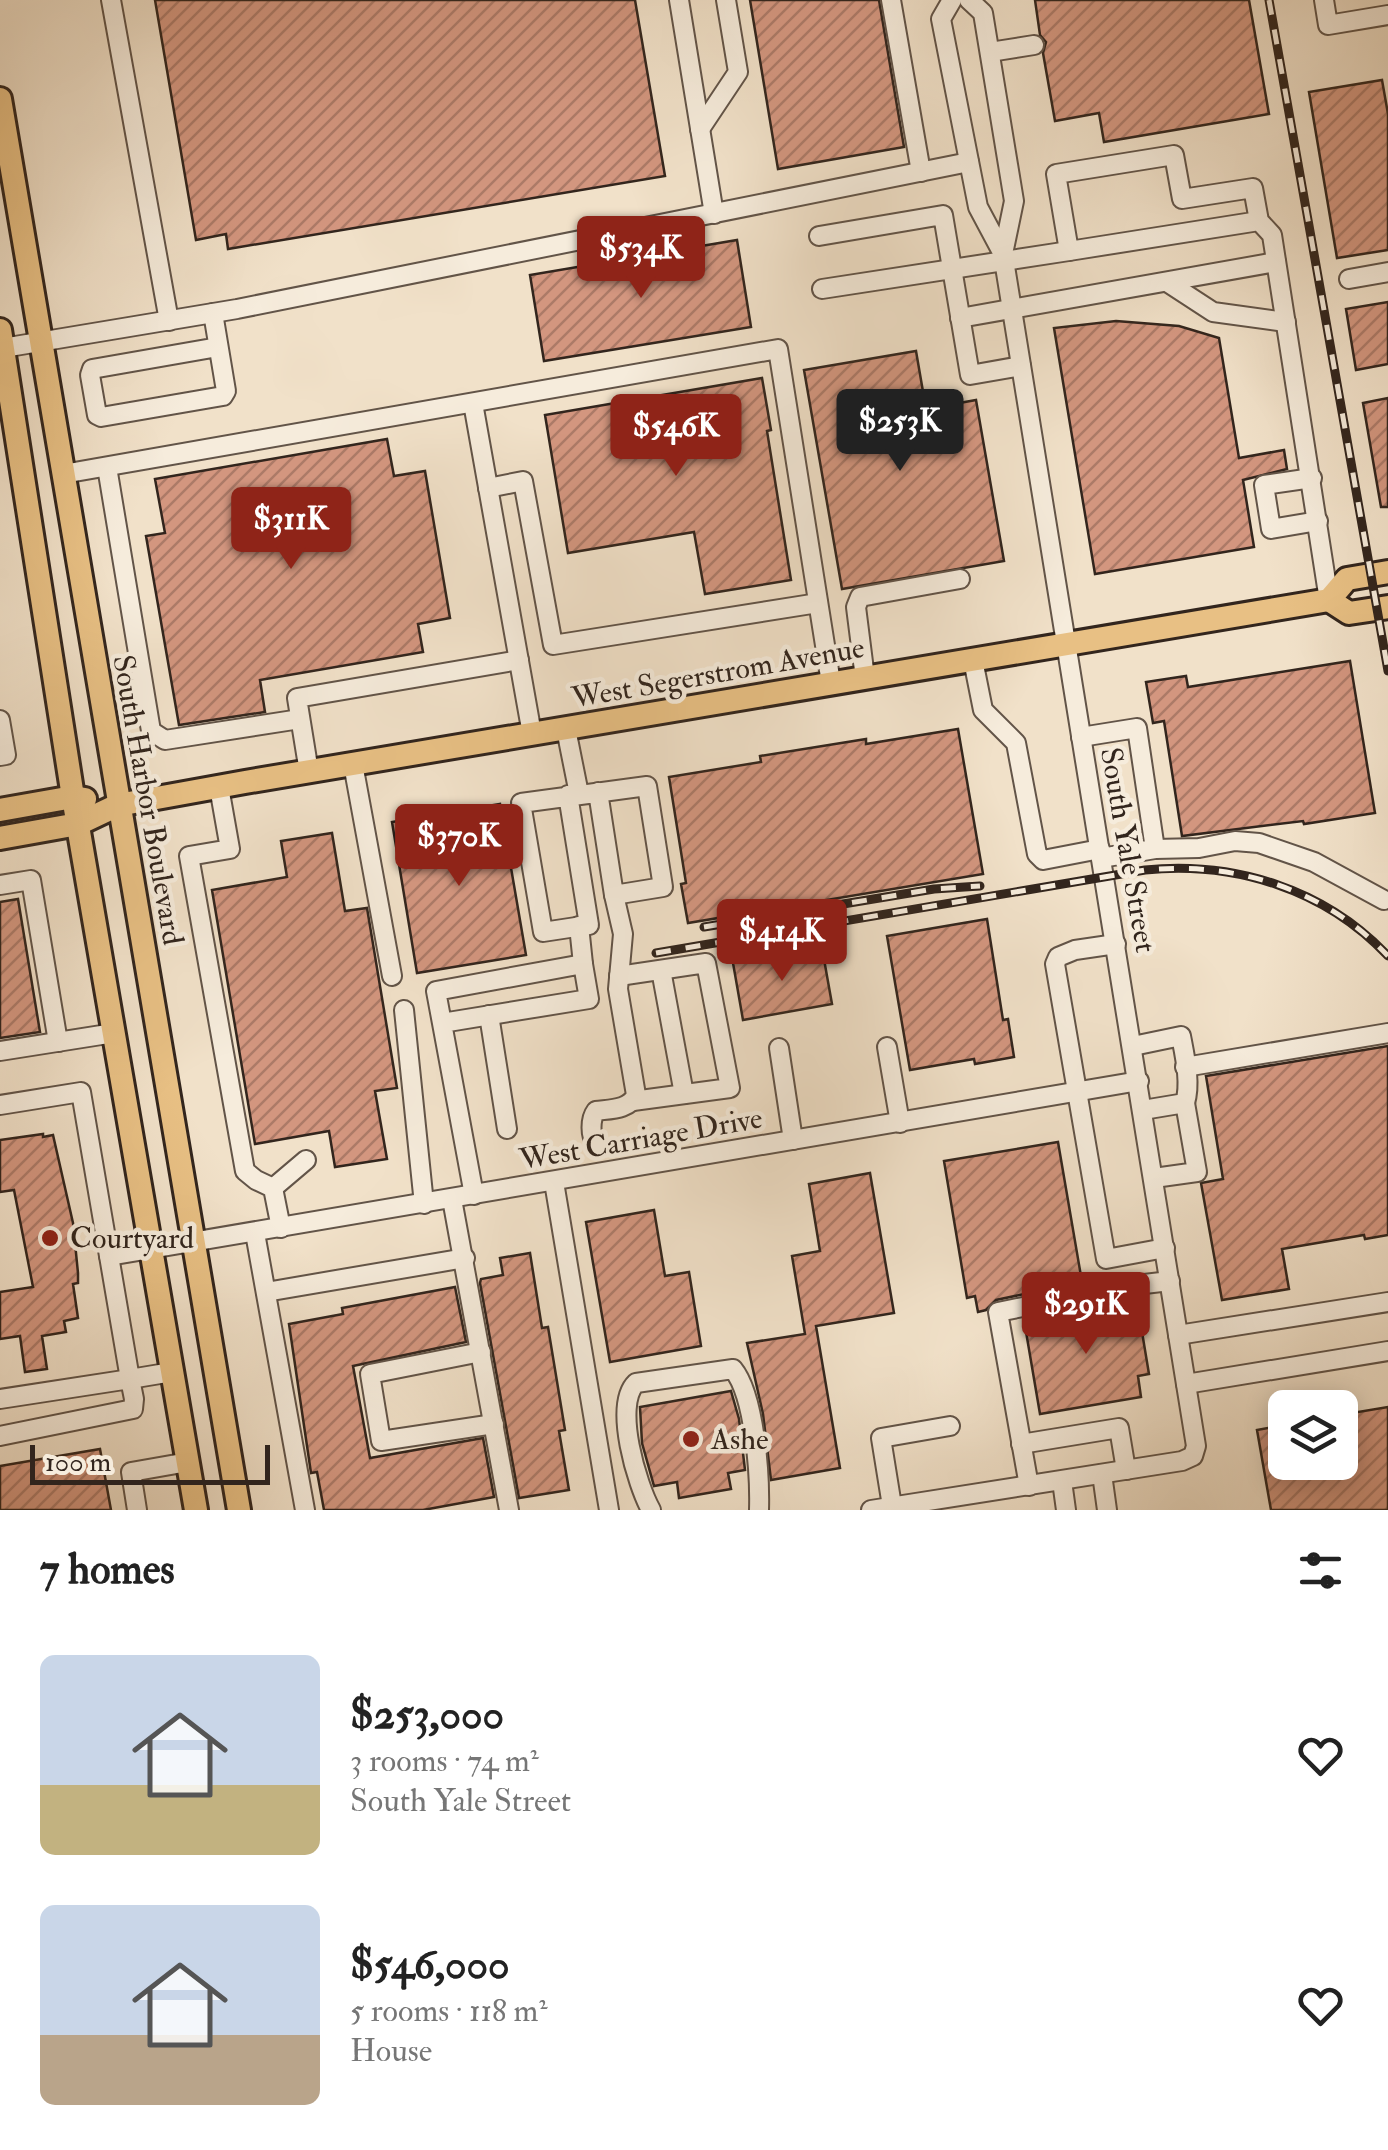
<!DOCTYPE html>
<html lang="en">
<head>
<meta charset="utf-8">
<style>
  :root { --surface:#fff; --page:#f6f6f6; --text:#222; --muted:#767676; --accent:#8f2418 }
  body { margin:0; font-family:"IM FELL Double Pica",serif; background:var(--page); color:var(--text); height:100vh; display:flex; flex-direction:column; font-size:38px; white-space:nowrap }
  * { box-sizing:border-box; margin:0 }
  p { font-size:32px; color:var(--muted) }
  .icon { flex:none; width:55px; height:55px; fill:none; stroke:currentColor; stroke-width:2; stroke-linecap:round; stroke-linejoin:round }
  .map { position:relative; height:1510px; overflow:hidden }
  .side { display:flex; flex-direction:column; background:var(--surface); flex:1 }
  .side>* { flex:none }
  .tools { position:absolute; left:1268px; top:1390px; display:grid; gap:20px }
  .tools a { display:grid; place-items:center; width:90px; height:90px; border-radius:15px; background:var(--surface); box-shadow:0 5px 25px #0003; font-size:50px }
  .scale { position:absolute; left:30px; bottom:25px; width:240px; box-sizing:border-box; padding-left:10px; border:5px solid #32251d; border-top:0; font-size:28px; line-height:35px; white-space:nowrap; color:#32251d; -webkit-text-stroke:8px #f6ecdc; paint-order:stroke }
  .price { position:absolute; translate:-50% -85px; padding:0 22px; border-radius:10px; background:var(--accent); color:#fff; font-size:32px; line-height:65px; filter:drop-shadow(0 2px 5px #0008) }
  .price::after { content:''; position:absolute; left:50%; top:60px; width:30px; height:22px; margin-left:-15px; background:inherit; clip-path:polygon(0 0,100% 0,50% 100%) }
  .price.current { background:#222; color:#fff }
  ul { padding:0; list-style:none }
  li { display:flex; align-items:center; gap:30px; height:250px; padding:0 40px }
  li span { display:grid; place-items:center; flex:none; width:280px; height:200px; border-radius:15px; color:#555 }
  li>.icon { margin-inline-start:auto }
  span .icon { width:120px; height:120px; fill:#fffc; stroke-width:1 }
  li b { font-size:42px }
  h2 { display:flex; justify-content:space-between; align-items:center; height:120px; padding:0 40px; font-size:42px }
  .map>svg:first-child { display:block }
  .building { fill:url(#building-hatch); stroke:#32251d; stroke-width:2.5 }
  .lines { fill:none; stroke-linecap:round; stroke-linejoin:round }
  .minor-casing { stroke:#625448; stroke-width:22 }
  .major-casing { stroke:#32251d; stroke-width:28 }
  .minor { stroke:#f6ecdc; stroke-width:18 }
  .major { stroke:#e8c084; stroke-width:22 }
  .rail-casing { stroke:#32251d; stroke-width:9 }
  .rail { stroke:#f6ecdc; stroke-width:5; stroke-dasharray:15; stroke-linecap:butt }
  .poi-dot { fill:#8f2418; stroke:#f6ecdc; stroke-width:4 }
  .labels { text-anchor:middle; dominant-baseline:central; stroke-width:9; stroke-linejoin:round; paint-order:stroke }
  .street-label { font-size:30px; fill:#32251d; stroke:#f6ecdc }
  .poi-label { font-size:30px; fill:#32251d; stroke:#f6ecdc; text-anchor:start }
</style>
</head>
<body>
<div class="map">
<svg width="1388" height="1510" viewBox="0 0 1388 1510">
  <defs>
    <pattern id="building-hatch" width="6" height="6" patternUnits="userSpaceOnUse" patternTransform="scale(2.5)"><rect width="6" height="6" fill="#d3967f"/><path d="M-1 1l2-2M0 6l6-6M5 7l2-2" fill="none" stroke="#ac7a67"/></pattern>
  </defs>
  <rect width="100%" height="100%" fill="#f1e1c9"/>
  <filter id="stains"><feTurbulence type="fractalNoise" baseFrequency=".002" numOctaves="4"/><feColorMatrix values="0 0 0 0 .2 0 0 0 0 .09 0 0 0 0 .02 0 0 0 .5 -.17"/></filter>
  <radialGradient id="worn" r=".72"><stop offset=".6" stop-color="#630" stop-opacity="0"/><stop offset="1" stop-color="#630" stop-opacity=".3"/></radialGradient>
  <g class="building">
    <path d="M155,0H635L665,176L228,249L226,234L196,240Z"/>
    <path d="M750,0H879L904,147L778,169Z"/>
    <path d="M1035,0H1249L1269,114L1104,142L1099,113L1055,121L1043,53L1046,42L1040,35Z"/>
    <path d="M1382,80L1388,114V250L1337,258L1309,92Z"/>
    <path d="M737,240L751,327L544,361L530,275Z"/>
    <path d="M1388,302V364L1356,370L1346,309Z"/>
    <path d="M1116,321L1179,326L1219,338L1239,458L1284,450L1287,469L1243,480L1254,547L1095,574L1054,328Z"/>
    <path d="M916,351L926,409L976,400L1004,561L842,589L804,370Z"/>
    <path d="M762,378L771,430L767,431L791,580L705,594L694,532L568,553L545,415Z"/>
    <path d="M1388,398V507H1381L1363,403Z"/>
    <path d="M387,439L394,476L425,471L450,618L418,624L423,652L260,680L265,712L179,725L146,536L165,533L155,479Z"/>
    <path d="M1350,661L1375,813L1304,824L1303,821L1182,836L1164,721L1153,723L1146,682L1186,676L1188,687Z"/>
    <path d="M958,729L983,874L688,923L681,884L686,883L669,777L761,762L760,756L866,739V744Z"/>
    <path d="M500,804L526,955L417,973L392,822Z"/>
    <path d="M332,833L345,911L367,908L397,1088L375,1091L387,1159L335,1167L329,1131L255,1144L212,890L287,877L281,841Z"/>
    <path d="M18,899L40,1032L0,1038V902Z"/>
    <path d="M987,919L1003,1020L1008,1019L1014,1057L975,1064L974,1059L910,1070L887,936Z"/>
    <path d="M822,948L832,1004L743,1020L733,963Z"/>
    <path d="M1388,1046V1235L1365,1239L1364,1235L1282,1249L1289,1289L1222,1300L1201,1183L1223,1179L1206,1076Z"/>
    <path d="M43,1134V1137L53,1135L73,1223L78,1273V1283L73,1284L78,1318L64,1321L66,1332L42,1336L47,1369L25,1372L20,1336L0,1339V1292L33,1287L14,1190L0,1192V1140Z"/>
    <path d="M1058,1142L1082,1282L996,1300L986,1310L978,1312L975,1296L967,1298L944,1161Z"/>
    <path d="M870,1173L894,1313L816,1326L840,1468L771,1480L763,1414L747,1343L805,1334L792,1256L820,1251L809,1184Z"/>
    <path d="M654,1210L665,1276L689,1272L701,1346L610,1362L586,1222Z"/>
    <path d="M530,1253L542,1328L548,1327L565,1430L559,1431L569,1490L519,1498L480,1283L481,1279L503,1275L500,1258Z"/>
    <path d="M455,1287L466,1342L353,1366L370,1458L483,1438L494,1497L423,1510H324L317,1472L311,1473L289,1324L343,1314L342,1308Z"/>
    <path d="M1125,1299L1131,1334L1142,1332L1149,1374L1138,1376L1141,1397L1040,1414L1024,1320Z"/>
    <path d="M731,1391L739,1419L745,1470L728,1473L731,1489L679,1498L677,1482L654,1486L642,1443L640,1407Z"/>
    <path d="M1388,1407V1510H1271L1257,1430L1285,1425V1462H1340V1415Z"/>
    <path d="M100,1449L111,1510H0V1466Z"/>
  </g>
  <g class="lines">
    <g class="minor-casing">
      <g id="minor">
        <path d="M111,0L169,321"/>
        <path d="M679,0L714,214"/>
        <path d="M891,0L921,172"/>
        <path d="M969,0L983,13L1014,201L1003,254"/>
        <path d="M1324,0L1328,25L1388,15"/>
        <path d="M990,52L1034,45"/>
        <path d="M700,129L738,72L726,0"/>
        <path d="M1259,221L1069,251L1056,174L1174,155L1182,199L1253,188L1259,221L1272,235L1329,600"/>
        <path d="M819,236L943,215L970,375L1021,366"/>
        <path d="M1349,279L1388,272"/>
        <path d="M1167,282L1213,312L1286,322"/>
        <path d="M822,289L1069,251"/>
        <path d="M213,313L226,391L223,396L101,417L97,415L90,375L92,369L218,347"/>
        <path d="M960,318L1276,262"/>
        <path d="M3,348L237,309L969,162"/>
        <path d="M473,403L532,734"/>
        <path d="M107,467L151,731L165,740L300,719"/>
        <path d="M63,474L778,349L831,683"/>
        <path d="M1312,478L1264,485L1271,529L1318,521"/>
        <path d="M488,488L523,481L553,645L818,603"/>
        <path d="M973,660L983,710L1016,743L1037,854L1043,860L1100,849"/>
        <path d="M865,678L856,607L860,597L960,579"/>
        <path d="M0,720L6,755L0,756"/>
        <path d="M566,729L579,794"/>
        <path d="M1081,737L1137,728L1155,849"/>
        <path d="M353,764L392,976"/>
        <path d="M309,772L297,698L519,660"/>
        <path d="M219,787L230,849L189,856L245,1171L256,1180L273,1188L281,1228"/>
        <path d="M568,795L589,925L543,932L521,803L647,786L663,887L614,895L598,792"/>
        <path d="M1101,858L1155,849L1199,848L1235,841L1259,843L1314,862L1384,900"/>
        <path d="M0,885L31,880L58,1042"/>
        <path d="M579,926L583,964"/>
        <path d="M1116,944L1075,950L1058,957L1055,964L1106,1259L1165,1248"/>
        <path d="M661,970L684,1094"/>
        <path d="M619,976L706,963L730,1088L633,1101"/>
        <path d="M404,1010L424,1204"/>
        <path d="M489,1015L507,1129"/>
        <path d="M442,1023L589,999L583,964L436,991L474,1195"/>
        <path d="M1133,1046L1181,1036C1185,1057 1191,1083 1185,1103L1143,1110"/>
        <path d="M887,1047L900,1123"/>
        <path d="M779,1048L793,1140"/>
        <path d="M0,1051L114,1033"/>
        <path d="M1185,1067L1388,1033"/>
        <path d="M0,1105L81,1092L109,1256L1139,1081"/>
        <path d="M596,1143C590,1136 590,1119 596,1111C610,1109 629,1110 636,1095L618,989L623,934L614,895"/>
        <path d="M1154,1178L1197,1172L1185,1103"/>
        <path d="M554,1182L609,1510"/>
        <path d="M273,1188L306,1160"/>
        <path d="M452,1199L509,1510"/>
        <path d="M255,1233L305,1510"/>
        <path d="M109,1256L130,1379L172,1372"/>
        <path d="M266,1292L465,1258"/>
        <path d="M1178,1335L1388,1302"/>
        <path d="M481,1352L370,1374L381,1441L494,1424"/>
        <path d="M1186,1384L1388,1351"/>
        <path d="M0,1399L130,1379L134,1399L133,1409L0,1436"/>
        <path d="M1021,1444L1119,1428L1126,1470"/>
        <path d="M1102,1474L1107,1510"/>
        <path d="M1062,1481L1066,1510"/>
        <path d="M1029,1486L998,1312L1127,1286L1170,1281"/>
        <path d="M892,1506L881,1438L950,1426"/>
        <path d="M137,1510L131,1472L188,1462"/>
        <path d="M651,1510C637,1485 613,1405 636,1383L733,1369C755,1396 760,1476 759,1510"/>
        <path d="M871,1510L1182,1461L1193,1456L1196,1446L1003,254L978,207L941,19L952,0"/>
      </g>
    </g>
    <g class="major-casing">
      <g id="major">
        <path d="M0,99L239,1510"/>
        <path d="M0,330L73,797L196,1510"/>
        <path d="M1329,600L1349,613L1388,607"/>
        <path d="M0,810L73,797L85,799"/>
        <path d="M0,838L78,824L118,805L245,782L1329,600L1347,579L1388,572"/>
      </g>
    </g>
    <use href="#minor" class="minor"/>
    <use href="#major" class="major"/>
    <g class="rail-casing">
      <g id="rail">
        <path d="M1269,0L1388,671"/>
        <path d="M704,927L934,889L980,886"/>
        <path d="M656,953L1145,870C1235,861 1325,889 1388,956"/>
      </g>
    </g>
    <use href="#rail" class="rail"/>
  </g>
  <g class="poi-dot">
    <circle cx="50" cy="1238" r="10"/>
    <circle cx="691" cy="1439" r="10"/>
  </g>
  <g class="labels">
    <g class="street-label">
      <text transform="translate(718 673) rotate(-10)">West Segerstrom Avenue</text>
      <text transform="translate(148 800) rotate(80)">South Harbor Boulevard</text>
      <text transform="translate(1128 850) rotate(80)">South Yale Street</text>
      <text transform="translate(641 1139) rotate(-10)">West Carriage Drive</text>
    </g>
    <g class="poi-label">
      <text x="70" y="1238">Courtyard</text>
      <text x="711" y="1439">Ashe</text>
    </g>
  </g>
  <rect width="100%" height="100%" filter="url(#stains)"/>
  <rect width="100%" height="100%" fill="url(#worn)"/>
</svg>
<div class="tools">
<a><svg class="icon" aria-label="layers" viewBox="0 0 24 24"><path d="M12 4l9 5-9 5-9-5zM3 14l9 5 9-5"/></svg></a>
</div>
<div class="scale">100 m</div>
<b class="price" style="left:641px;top:301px">$534K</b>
<b class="price current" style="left:900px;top:474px">$253K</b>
<b class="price" style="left:676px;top:479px">$546K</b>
<b class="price" style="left:291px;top:572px">$311K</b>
<b class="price" style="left:459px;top:889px">$370K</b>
<b class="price" style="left:782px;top:984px">$414K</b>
<b class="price" style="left:1086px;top:1357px">$291K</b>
</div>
<section class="side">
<h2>7 homes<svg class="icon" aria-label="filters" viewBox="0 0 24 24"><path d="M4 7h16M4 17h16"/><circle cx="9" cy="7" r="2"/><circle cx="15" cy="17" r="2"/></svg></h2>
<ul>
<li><span style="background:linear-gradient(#c9d6e8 65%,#c2b280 0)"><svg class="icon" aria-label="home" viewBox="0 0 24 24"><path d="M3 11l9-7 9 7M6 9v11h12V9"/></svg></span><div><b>$253,000</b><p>3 rooms · 74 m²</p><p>South Yale Street</p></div><svg class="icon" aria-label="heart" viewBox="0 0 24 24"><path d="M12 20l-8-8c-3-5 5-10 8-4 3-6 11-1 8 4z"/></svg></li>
<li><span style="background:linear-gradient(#c9d6e8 65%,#b9a48a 0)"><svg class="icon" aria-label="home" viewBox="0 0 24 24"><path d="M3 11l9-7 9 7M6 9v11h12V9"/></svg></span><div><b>$546,000</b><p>5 rooms · 118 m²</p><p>House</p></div><svg class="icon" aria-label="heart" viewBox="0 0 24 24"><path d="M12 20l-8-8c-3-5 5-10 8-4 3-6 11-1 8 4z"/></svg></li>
</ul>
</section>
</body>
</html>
